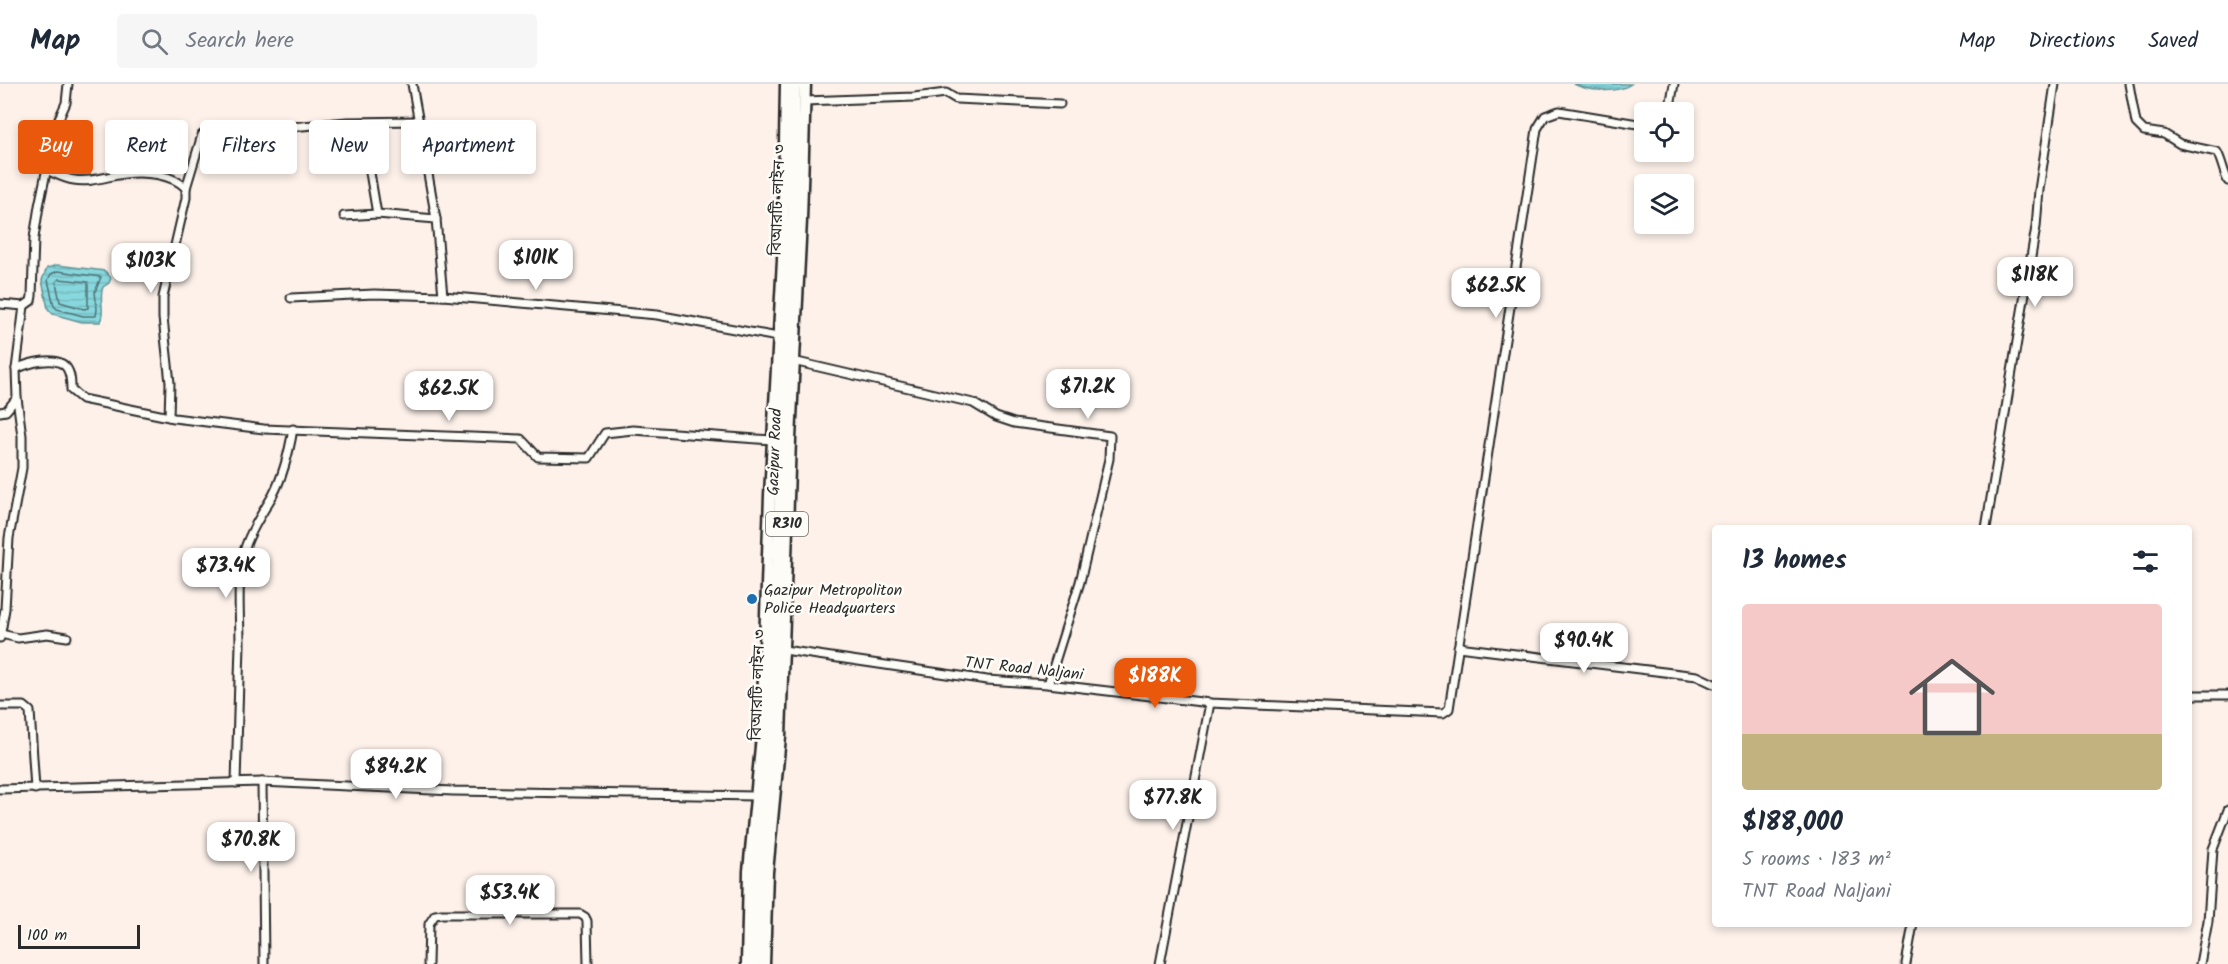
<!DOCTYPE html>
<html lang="en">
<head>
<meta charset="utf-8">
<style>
  :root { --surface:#fff; --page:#f6f6f7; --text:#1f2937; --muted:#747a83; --line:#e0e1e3; --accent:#ea580c }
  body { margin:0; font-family:Kalam,"Noto Sans Bengali",sans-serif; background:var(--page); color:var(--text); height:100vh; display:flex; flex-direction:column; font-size:22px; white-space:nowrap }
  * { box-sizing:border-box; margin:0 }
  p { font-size:20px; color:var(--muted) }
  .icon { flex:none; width:33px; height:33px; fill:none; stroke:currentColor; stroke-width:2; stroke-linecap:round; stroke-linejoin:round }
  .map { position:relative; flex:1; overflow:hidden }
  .drawer { position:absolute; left:1712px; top:441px; width:480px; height:402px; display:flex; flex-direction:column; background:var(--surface); border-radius:6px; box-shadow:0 3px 9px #0003 }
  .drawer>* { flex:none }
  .hud { position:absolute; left:18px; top:36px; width:570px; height:54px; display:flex; gap:12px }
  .buttons { position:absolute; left:1634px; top:18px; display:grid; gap:12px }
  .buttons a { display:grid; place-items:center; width:60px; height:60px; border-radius:6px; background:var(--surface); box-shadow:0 3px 9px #0003; font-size:30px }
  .scale { position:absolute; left:18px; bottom:15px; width:122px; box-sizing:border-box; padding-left:6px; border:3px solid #2b2b2b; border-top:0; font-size:16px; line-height:21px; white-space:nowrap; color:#2b2b2b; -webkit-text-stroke:4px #fdfcf7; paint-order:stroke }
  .price { position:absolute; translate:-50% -51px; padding:0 14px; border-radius:12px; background:#fff; color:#222; font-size:20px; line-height:39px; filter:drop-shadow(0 2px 3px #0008) }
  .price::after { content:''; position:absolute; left:50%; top:36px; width:18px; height:14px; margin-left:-9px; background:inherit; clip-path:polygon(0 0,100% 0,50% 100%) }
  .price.selected { background:var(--accent); color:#fff }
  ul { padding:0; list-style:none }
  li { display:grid; align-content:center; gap:12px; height:318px; padding:0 30px }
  li span { display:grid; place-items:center; height:186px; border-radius:6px; color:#555 }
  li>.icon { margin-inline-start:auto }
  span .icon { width:108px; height:108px; fill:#fffc; stroke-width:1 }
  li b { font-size:26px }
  h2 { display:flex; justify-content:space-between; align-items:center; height:72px; padding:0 30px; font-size:26px }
  .chip { padding:0 21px; border-radius:6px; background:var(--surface); box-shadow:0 3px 9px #0003; font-size:21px; line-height:54px }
  .chip.selected { background:var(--accent); color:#fff }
  header { display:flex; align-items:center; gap:36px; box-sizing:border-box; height:84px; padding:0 30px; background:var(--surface); border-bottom:2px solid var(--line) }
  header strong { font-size:28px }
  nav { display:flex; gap:33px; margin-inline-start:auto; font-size:21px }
  .search { width:420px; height:54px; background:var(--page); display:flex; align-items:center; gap:15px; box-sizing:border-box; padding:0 21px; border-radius:6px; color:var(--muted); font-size:22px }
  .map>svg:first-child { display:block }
  .water { fill:url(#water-rules); stroke:#629396; stroke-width:1.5 }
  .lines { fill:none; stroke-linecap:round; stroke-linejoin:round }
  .shore { stroke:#507073; stroke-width:1.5 }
  .minor-casing { stroke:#2b2b2b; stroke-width:11 }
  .primary-casing { stroke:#2b2b2b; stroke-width:15 }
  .minor { stroke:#fdfcf7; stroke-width:7 }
  .primary { stroke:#fdfcf7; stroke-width:10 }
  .poi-dot { fill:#1f6fb2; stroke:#fdfcf7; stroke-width:2 }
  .labels { text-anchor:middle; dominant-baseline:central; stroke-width:5; stroke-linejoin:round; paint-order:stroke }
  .shield { fill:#fdfcf7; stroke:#6a6a68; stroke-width:1.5 }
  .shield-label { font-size:15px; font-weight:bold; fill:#2b2b2b }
  .street-label { font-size:16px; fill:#2b2b2b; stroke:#fdfcf7 }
  .poi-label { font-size:16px; fill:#2b2b2b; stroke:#fdfcf7; text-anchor:start }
</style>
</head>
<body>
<header>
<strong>Map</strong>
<div class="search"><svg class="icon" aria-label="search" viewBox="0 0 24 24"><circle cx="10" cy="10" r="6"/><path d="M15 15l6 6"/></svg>Search here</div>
<nav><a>Map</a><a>Directions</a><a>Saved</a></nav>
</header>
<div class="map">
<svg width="2228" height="880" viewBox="0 0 2228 880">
  <defs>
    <pattern id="water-rules" width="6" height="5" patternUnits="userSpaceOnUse" patternTransform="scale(1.5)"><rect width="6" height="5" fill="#87d8de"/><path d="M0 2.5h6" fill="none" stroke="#75babf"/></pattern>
  </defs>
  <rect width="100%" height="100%" fill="#fdf1ea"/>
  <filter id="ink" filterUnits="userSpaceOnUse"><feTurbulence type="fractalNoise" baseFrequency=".0167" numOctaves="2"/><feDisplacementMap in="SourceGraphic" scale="12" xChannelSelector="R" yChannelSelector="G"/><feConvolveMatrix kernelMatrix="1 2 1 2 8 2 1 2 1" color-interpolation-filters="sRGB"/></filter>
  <g filter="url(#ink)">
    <g class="water">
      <path d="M1574,0H1631C1618,10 1587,7 1574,0Z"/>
      <path d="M57,181L105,187L111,194L109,199L103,203C98,215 106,226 100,238H82L53,230L48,225L42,196L47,184Z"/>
    </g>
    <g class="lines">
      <g class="shore">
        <path d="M58,187L101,193L95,208L97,225L96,232H83L57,225L54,222L48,196L51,190Z"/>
        <path d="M59,195L88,198V224L84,225L60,218L56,198Z"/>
      </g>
      <g class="minor-casing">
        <g id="minor">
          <path d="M412,0L436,135L443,212"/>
          <path d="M2129,0L2136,39L2144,47L2164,50L2180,60L2217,68C2222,77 2223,87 2228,97"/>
          <path d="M805,17L914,13L946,9L956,15L1060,20"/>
          <path d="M1669,28L1674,0"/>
          <path d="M367,71L377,130"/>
          <path d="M47,86C56,90 65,95 74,96C90,99 108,92 124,90C144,87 172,90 186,104V114L163,213V234L170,299L169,333"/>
          <path d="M186,104L202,51L347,38L419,37"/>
          <path d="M344,132L377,130L436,135"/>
          <path d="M291,214L374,210L443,212L657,231L778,253"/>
          <path d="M0,220L24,222L16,285L17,314L22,352V384L9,454L5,525L0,554"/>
          <path d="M24,222L31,217L32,212L34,154L39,122L56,41L66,19L68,0"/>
          <path d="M793,277L973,319L996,333L1014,339L1110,352L1109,375L1080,498L1048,600"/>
          <path d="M16,285C28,279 56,271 66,283C71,289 71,299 71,306L82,315L174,334L264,345L521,355L538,373L589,374L605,349L633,346L772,356"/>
          <path d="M0,328L6,327L17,314"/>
          <path d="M1986,444L2036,143L2039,106L2055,0"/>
          <path d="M1,550L18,554L47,550L67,553"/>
          <path d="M1458,563L1697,592L1714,600"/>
          <path d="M784,566L987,596L1048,600L1210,619L1443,629L1449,625L1537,45L1545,32L1559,27L1644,41"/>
          <path d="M2188,611H2228"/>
          <path d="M0,622H24L30,627L35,705"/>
          <path d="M262,698L264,880"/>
          <path d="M236,699C237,652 239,606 240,560C240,530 236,494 245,464C251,445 263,428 273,411C284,390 289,369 293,345"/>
          <path d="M0,705L262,698L453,707L756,712"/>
          <path d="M428,880L429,840L435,831L442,830H580L585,833L587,837L588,880"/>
          <path d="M1160,880L1210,619"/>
          <path d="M1906,880L1913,840"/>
          <path d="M2200,880L2208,837L2213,765L2228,726"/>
        </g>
      </g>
      <g class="primary-casing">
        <g id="primary">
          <path d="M747,880L749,787L762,652L770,411L783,176L786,0"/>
          <path d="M755,880L758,787L771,651L782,348L793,139L795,0"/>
          <path d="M764,880L767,788L780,653L790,355L801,136L805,0"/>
        </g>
      </g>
      <use href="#minor" class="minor"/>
      <use href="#primary" class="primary"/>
    </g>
  </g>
  <circle class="poi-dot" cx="752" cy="515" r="6"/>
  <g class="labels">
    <rect class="shield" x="766" y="428" width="42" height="24" rx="4.5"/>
    <g class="shield-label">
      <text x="787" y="440">R310</text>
    </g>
    <g class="street-label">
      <text transform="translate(778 116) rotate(-88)">বিআরটি লাইন ৩</text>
      <text transform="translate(775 368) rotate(-88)">Gazipur Road</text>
      <text transform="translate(1024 585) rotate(6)">TNT Road Naljani</text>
      <text transform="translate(758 601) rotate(-88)">বিআরটি লাইন ৩</text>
    </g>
    <g class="poi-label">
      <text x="764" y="506">Gazipur Metropoliton<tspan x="764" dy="18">Police Headquarters</tspan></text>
    </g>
  </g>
</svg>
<div class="buttons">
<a><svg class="icon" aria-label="locate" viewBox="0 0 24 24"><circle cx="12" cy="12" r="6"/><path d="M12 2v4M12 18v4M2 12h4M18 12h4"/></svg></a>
<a><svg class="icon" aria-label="layers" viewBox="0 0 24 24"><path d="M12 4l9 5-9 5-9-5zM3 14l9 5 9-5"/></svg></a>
</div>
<div class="scale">100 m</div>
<b class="price" style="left:536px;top:207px">$101K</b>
<b class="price" style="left:151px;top:210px">$103K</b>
<b class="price" style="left:2035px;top:224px">$118K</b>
<b class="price" style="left:1496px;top:235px">$62.5K</b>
<b class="price" style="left:1088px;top:336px">$71.2K</b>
<b class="price" style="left:449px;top:338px">$62.5K</b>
<b class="price" style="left:226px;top:515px">$73.4K</b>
<b class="price" style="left:1584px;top:590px">$90.4K</b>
<b class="price selected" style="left:1155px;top:625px">$188K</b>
<b class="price" style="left:396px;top:716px">$84.2K</b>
<b class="price" style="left:1173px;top:747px">$77.8K</b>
<b class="price" style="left:251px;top:789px">$70.8K</b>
<b class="price" style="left:510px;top:842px">$53.4K</b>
<div class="hud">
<a class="chip selected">Buy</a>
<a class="chip">Rent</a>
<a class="chip">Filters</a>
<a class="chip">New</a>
<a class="chip">Apartment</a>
</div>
<section class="drawer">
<h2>13 homes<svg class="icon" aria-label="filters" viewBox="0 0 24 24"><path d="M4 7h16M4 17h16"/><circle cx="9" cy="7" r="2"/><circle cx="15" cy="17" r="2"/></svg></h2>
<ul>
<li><span style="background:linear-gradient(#f6c9c9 70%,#c2b280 0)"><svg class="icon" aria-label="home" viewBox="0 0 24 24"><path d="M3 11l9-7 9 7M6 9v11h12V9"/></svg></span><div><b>$188,000</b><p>5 rooms · 183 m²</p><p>TNT Road Naljani</p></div></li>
</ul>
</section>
</div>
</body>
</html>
